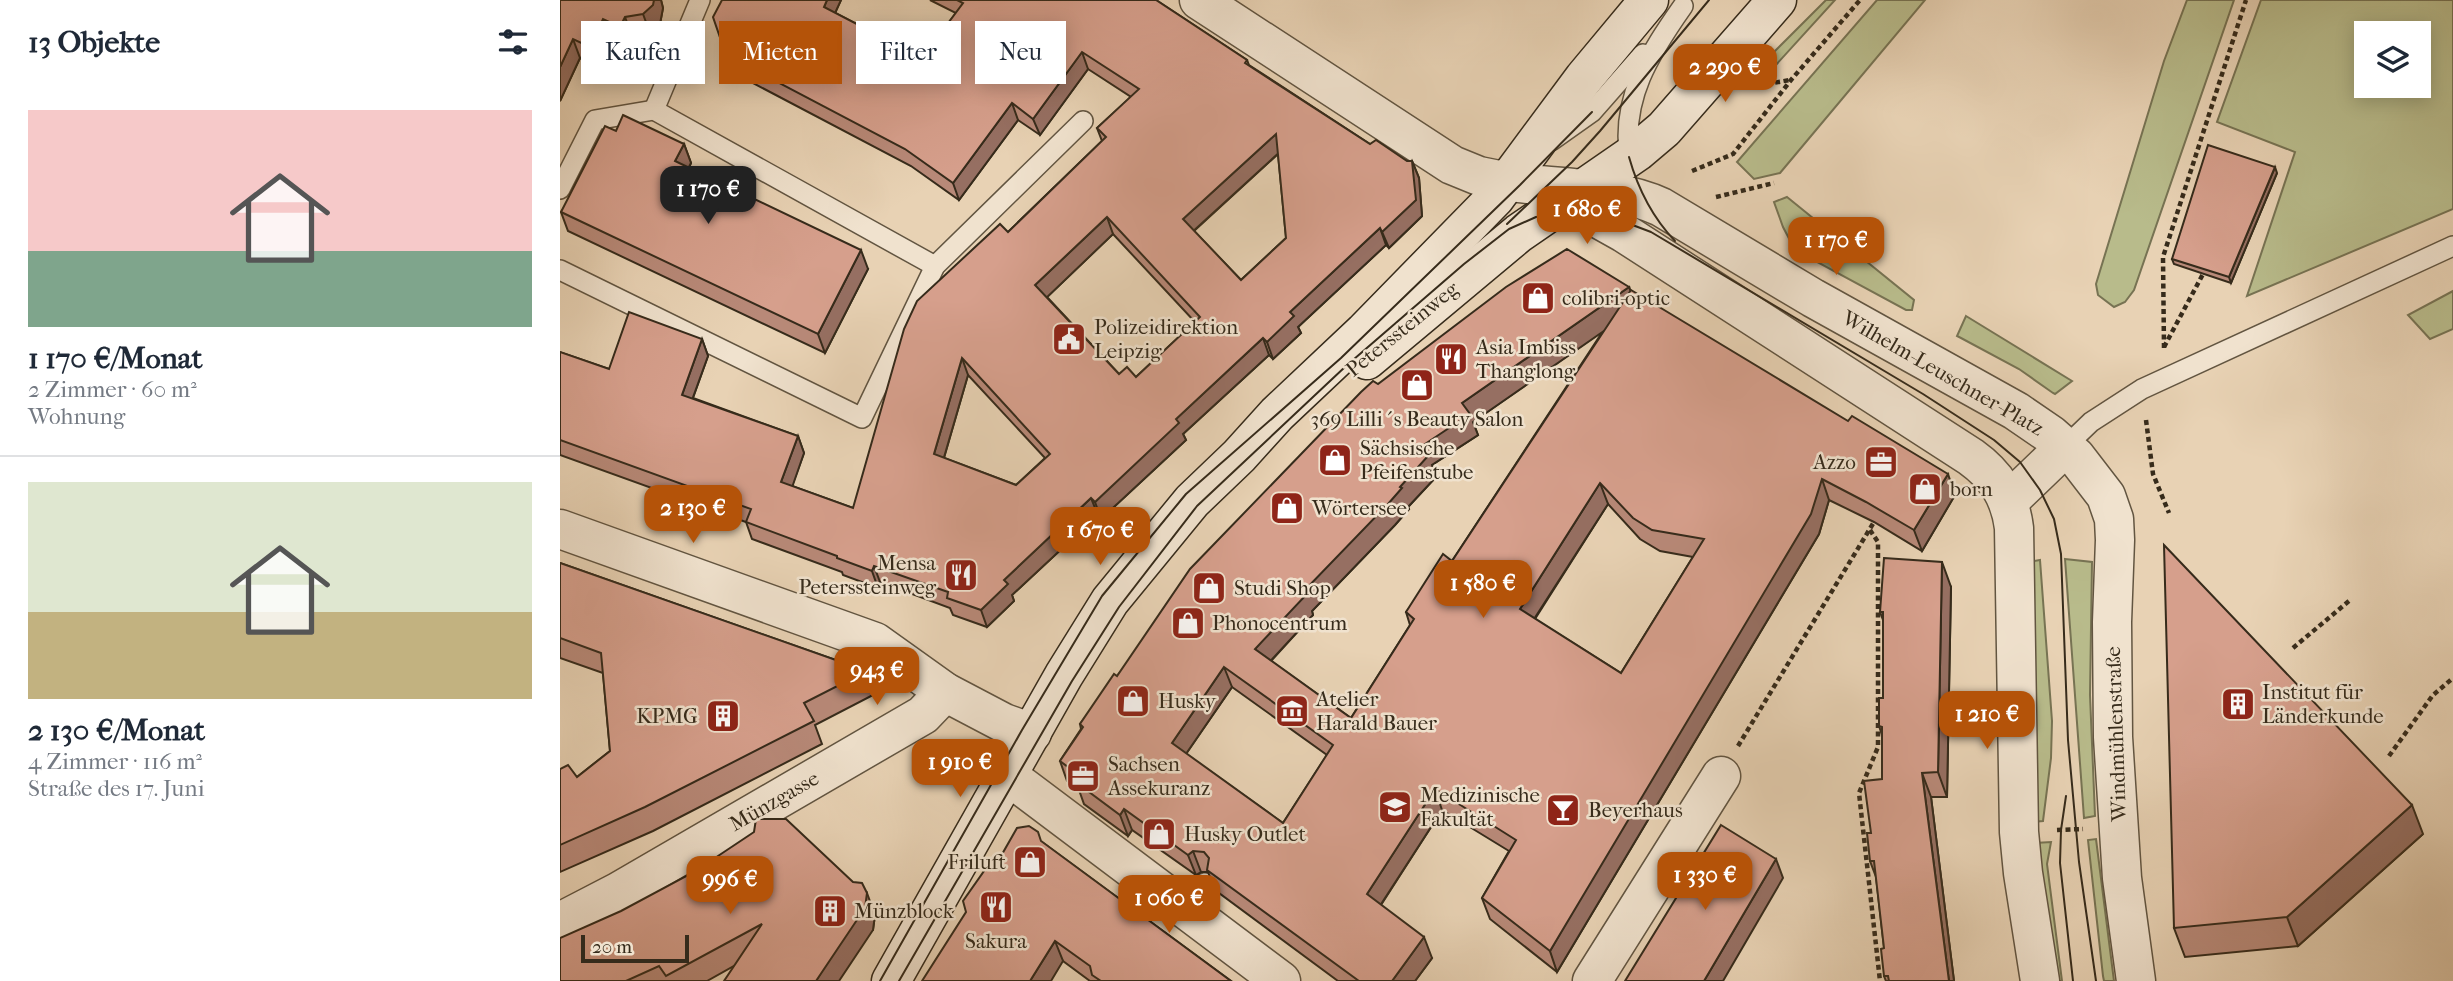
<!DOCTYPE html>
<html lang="de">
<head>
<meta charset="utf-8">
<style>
  :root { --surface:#fff; --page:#f2f2f3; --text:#1f2937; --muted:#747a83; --line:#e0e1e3; --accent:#b45309 }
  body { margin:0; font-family:"IM FELL French Canon",serif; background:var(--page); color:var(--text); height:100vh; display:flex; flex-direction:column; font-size:26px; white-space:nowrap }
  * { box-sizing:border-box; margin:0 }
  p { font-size:23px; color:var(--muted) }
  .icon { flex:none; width:38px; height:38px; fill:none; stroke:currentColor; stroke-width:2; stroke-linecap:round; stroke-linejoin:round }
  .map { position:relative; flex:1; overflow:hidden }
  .details { display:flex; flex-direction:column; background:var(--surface); width:560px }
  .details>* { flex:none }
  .banner { position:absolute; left:21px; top:21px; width:665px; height:63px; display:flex; gap:14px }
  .tools { position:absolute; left:1794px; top:21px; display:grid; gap:14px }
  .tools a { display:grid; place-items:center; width:77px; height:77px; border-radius:0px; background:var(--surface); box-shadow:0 4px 18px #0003; font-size:35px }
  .scale { position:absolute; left:21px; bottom:18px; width:108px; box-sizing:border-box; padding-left:7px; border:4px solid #362b1b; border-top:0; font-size:19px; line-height:24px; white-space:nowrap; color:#362b1b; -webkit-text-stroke:5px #f0e2ce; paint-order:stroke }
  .price { position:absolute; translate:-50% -60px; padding:0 16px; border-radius:14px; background:var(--accent); color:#fff; font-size:23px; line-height:46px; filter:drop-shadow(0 2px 4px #0008) }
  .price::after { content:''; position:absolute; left:50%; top:42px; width:21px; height:16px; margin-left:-10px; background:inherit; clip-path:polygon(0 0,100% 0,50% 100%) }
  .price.selected { background:#222; color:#fff }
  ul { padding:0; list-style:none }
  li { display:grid; align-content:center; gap:14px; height:371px; padding:0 28px }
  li+li { border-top:2px solid var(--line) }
  li span { display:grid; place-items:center; height:217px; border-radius:0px; color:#555 }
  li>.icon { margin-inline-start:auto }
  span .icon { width:126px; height:126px; fill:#fffc; stroke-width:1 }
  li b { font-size:30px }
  h2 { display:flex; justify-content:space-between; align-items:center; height:84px; padding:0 28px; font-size:30px }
  .chip { padding:0 24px; border-radius:0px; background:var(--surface); box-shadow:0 4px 18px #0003; font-size:24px; line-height:63px }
  .chip.selected { background:var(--accent); color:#fff }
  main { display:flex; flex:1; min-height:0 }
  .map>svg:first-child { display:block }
  .green { fill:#b8bb8b; stroke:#777353; stroke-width:2; fill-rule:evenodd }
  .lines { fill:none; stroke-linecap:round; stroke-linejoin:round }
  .service-casing { stroke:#625541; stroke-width:22 }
  .minor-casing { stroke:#625541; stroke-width:41 }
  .tertiary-casing { stroke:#625541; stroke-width:41 }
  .secondary-casing { stroke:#362b1b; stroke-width:41 }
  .path { stroke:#362b1b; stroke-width:4.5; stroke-dasharray:5 3.5; stroke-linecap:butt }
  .service { stroke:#f0e2ce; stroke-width:19 }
  .minor { stroke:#f0e2ce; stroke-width:38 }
  .tertiary { stroke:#f0e2ce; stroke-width:38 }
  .secondary { stroke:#f0e2ce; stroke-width:38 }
  .tram { stroke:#362b1b; stroke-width:2 }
  .wall { fill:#b88978; stroke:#362b1b; stroke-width:2; fill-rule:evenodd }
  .shaded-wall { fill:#966f62; stroke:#362b1b; stroke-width:2 }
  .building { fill:#d69f8c; stroke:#362b1b; stroke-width:2; fill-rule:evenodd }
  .labels { text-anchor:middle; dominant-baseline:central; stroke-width:5; stroke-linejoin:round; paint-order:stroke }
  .poi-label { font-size:21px; fill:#362b1b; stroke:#f0e2ce; text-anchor:start }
  .street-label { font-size:21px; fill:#362b1b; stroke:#f0e2ce }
</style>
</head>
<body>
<main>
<section class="details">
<h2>13 Objekte<svg class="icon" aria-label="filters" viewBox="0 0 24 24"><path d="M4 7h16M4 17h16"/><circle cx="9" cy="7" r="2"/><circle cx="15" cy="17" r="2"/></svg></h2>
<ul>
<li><span style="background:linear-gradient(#f6c9c9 65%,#7fa58c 0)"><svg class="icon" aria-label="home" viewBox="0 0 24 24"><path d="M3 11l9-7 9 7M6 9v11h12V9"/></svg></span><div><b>1 170 €/Monat</b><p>2 Zimmer · 60 m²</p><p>Wohnung</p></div></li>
<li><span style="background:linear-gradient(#dfe7d0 60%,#c2b280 0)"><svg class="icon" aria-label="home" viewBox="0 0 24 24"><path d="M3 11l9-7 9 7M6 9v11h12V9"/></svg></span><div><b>2 130 €/Monat</b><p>4 Zimmer · 116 m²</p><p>Straße des 17. Juni</p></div></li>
</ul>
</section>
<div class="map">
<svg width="1893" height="981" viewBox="0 0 1893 981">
  <rect width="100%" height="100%" fill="#e8d2b4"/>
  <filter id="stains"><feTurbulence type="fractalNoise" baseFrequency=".00286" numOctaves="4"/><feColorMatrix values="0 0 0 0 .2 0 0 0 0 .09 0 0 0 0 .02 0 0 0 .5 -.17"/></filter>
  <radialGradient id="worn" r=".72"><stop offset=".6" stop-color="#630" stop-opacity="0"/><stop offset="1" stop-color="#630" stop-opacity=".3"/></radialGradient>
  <g class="green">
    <path d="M1266,0H1275L1204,78L1173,87L1214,52Z"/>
    <path d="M1317,0H1365L1220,173L1194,179L1177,162Z"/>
    <path d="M1627,0H1674L1574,290L1565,302L1554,307L1538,295L1536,284L1604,61Z"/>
    <path d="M1701,0H1893V209L1687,296L1735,152L1657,122ZM1858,33V86H1806V33Z"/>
    <path d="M1227,197L1354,300L1352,310H1346L1235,250L1223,227L1214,202Z"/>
    <path d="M1893,291V329L1870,339L1848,315Z"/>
    <path d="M1406,316L1512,381L1495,394L1493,393L1459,369L1401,338L1397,336Z"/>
    <path d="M1505,559L1532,562L1530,695L1535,816L1524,818Z"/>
    <path d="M1480,560L1492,721L1491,758L1483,821L1471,822L1474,561Z"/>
    <path d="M1536,839L1554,981H1544L1543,976L1528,840Z"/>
    <path d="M1491,842L1487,864L1502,981H1491L1475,843Z"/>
  </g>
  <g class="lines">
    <g class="service-casing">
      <g id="service">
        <path d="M140,0L94,110L375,266"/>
        <path d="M991,141L1032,112L1083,54"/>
        <path d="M1070,159C1060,99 1090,53 1123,6"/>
        <path d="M0,189L35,120L94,110"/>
        <path d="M0,270L302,418L375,266L523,121"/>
        <path d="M1505,447L1531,422L1582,389L1893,246"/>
        <path d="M625,910L645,883"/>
      </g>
    </g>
    <g class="minor-casing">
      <g id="minor">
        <path d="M639,0L892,165L919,176L949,182"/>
        <path d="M0,529L315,642L385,692L444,723L472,733"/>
        <path d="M447,775L721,981"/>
        <path d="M0,922L58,892L363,715L385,692"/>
        <path d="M1032,981L1161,776"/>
      </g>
    </g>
    <g class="tertiary-casing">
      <g id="tertiary">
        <path d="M949,182C995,188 1060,187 1101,207L1253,298L1456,411L1491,435L1516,457L1546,496L1554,519L1555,540L1552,622L1553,737L1562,878L1576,981"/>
        <path d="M994,197L1014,205L1064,233L1411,457C1436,475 1450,496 1454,528L1459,832L1463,873L1480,981"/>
        <path d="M1449,501L1505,447"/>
      </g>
    </g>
    <g class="secondary-casing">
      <g id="secondary">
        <path d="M807,360L959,233L1078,151L1104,129L1217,0"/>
        <path d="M331,981L504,675L550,601L632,501L679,456L717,414L804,332L935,198L1024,78L1089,0"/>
      </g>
    </g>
    <g class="path">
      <path d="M1190,87L1230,80"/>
      <path d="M1132,171L1173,154L1231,80L1300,0"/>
      <path d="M1156,197L1214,183"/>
      <path d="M1604,347L1643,274"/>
      <path d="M1604,348L1603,257L1686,0"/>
      <path d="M1586,420L1593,474L1609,513"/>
      <path d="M1310,530L1318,542V747L1299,793L1320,981"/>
      <path d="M1733,648L1789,601"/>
      <path d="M1178,746L1314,522"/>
      <path d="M1829,756L1873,695L1893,678"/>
      <path d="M1497,830L1523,829"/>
    </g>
    <use href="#service" class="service"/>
    <use href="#minor" class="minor"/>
    <use href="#tertiary" class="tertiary"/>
    <use href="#secondary" class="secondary"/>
    <g class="tram">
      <path d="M1069,157C1078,189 1092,217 1115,241"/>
      <path d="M947,224L1012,162L1040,131L1149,0"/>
      <path d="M1506,796L1501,830L1500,863L1513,981"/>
      <path d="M320,981L462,730L542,596L626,494L781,358L960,185L1032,112"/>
      <path d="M339,981L512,681L559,607L637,506L786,366L904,264L949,229L976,217L1013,213L1054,218L1091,232L1363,394L1434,440L1460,462L1480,490L1494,519L1501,554L1508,740L1519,862L1536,981"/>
    </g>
  </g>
  <g class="wall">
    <path d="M0,0H101L103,8L100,24L90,33L72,36L67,46L50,38L37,67L20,58L0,101Z"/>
    <path d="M162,0H281L275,13L362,58L396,13L370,0H596L687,60L689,65L810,144L847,161H852L859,178L862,216L829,248L826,245L738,327L741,333L713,359L709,355L623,434L626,440L541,519L538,515L452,595L454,601L427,627L393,615L390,608L320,582L318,588L283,575L282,572L192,539L186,522L0,455V352L49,369L142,339L148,356L133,398L238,436L244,453L232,486L293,508L448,232L542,141L537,128L571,97L528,69L480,135L458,120L399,200L351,166L172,72L166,55ZM718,154L726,238L681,280L634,231ZM553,234L635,322L576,377L559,374L487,297ZM408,375L485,458L456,485L384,458Z"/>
    <path d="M56,131L124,144L131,163L129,168L308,269L265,353L8,231L1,212Z"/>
    <path d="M1717,173L1671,283L1614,264L1612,259Z"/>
    <path d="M1069,287L1070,290L1395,495L1362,551L1314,522L1269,500L1259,534L997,972L930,919L922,898L949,851L882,810L821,905L872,958L855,981H778L655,890L648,872H641L636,875L572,830L568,836L524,804L519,790L507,781L500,761L521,729L520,724L557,676L818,384ZM1043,331L892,561L846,612L850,625L791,718L711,661L753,615L752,611L835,525L849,509L848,507L876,477L872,465L918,435L913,422ZM1048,504L1080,539L1100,551L1133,557L1061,673L975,619ZM672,687L767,755L723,823L626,754Z"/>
    <path d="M0,563L307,671L315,694L255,725L262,744L93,831L0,872V769L17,777L50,751L43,673L0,658Z"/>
    <path d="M1391,587L1387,797H1371L1394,981H1326L1324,976V948L1316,877L1310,861L1311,833L1322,779V735L1319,726L1323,698V620L1320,612Z"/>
    <path d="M1863,834L1738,946L1625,957L1614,928Z"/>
    <path d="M482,842L671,981H530L503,961L437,863Z"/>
    <path d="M315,915L313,930L174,966L147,981H0V938Z"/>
  </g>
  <g class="shaded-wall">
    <path d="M94,0H101L103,8L100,24L90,33L83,14Z"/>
    <path d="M267,0H281L270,24L264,7Z"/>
    <path d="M65,17L72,36L67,46L60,27Z"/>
    <path d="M43,19L50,38L37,67L30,47Z"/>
    <path d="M13,39L20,58L0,101V67Z"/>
    <path d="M522,52L528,69L480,135L473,119Z"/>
    <path d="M452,103L458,120L399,200L393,183Z"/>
    <path d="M716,134L722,150L629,235L623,219Z"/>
    <path d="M124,144L131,163L122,181L115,161Z"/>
    <path d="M852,161L859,178L862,216L829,248L822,232Z"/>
    <path d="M1715,167L1717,173L1671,283L1669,277Z"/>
    <path d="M547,217L553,234L482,302L475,285Z"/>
    <path d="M820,228L826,245L738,327L741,333L713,359L707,342L730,312Z"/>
    <path d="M301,250L308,269L265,353L258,334Z"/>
    <path d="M1069,287L1077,308L913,422L918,435L872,465L876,477L848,507L849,509L835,525L752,611L753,615L702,670L695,649L743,592L840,487L859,448L902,403Z"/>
    <path d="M703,338L709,355L623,434L626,440L541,519L535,502L616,419Z"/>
    <path d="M142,339L148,356L128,411L122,395Z"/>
    <path d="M402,358L408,375L380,471L374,454Z"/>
    <path d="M238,436L244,453L228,499L221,482Z"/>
    <path d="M1388,474L1395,495L1362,551L1354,530Z"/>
    <path d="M1262,479L1269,500L1259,534L997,972L990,951Z"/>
    <path d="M1040,483L1048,504L967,630L960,609Z"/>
    <path d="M531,498L538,515L452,595L454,601L427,627L421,610L444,580Z"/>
    <path d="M1382,562L1391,587L1387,797L1378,772Z"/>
    <path d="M314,566L320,582L318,588L312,571Z"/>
    <path d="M664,667L672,687L619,764L612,743Z"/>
    <path d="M1362,773L1371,797L1394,981H1389Z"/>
    <path d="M875,789L882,810L814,915L807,894Z"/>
    <path d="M1852,805L1863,834L1738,946L1727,917Z"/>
    <path d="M564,809L572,830L568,836L560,815Z"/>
    <path d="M633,851L641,872L636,875L628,855Z"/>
    <path d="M1216,859L1223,878L1163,981H1144Z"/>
    <path d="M307,893L315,915L313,930L279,981H256Z"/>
    <path d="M864,937L872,958L855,981H832Z"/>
    <path d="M495,941L503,961L491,981H470Z"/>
  </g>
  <g class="building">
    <path d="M0,0H94L93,5L83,14L65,17L60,27L43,19L30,47L13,39L0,67Z"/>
    <path d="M162,0H267L264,7L362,58L403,3L397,0H596L687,60L685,63L810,144L816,140L847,161H852L856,200L822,232L820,228L730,312L734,316L707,342L703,338L616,419L619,423L535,502L531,498L444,580L448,584L421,610L387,598L388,592L314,566L312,571L277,558V556L186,522L191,509L0,440V352L49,369L69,312L142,339L122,395L238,436L221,482L293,508L344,329L357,301L440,224L448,232L546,137L537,128L579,89L522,52L473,119L452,103L393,183L345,149L166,55L153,17ZM716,134L726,238L681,280L623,219ZM547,217L640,317L576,377L567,367L559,374L475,285ZM402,358L490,454L456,485L374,454Z"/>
    <path d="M63,115L124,144L115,161L301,250L258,334L1,212L45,126L56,131Z"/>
    <path d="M1648,145L1715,167L1669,277L1612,259Z"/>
    <path d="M1007,249L1069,287L902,403L910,414L859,448L868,456L840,487L842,488L828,504L743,592L746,595L695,649L791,718L854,619L846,612L883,554L892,561L1071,290L1288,421L1292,416L1388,474L1354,530L1306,502L1262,479L1251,514L990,951L922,898L956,840L875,789L807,894L864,937L832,981H799L647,870L649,858L644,852L633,851L628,855L564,809L560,815L517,783L521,777L500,761L523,727L520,724L554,674L557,676L630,569L801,392L813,381L818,384L946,287ZM1040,483L1073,518L1092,530L1144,539L1061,673L960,609ZM664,667L773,745L723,823L612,743Z"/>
    <path d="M1604,545L1852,805L1727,917L1614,928Z"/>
    <path d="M1324,558L1382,562L1378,772L1362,773L1389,981H1329L1328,976H1324L1321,949L1324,948L1314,861H1310L1307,833H1311L1304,781L1322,779V727L1319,726V698H1323V612H1320Z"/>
    <path d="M0,563L307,671L244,703L254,721L85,807L0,845V769L8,765L17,777L50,751L41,653L0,638Z"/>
    <path d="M196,819H226L293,882L302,883L307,893L305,908L256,981H164L202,924L106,976L99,966L66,981H0V938L61,911L134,872L194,832Z"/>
    <path d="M1161,825L1216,859L1144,981H1065Z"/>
    <path d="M469,826L478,832L481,841L671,981H541L532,975L530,966L495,941L470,981H362L406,912L403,901L429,864L437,863L457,828Z"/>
  </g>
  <defs>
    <g id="shop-square" transform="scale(1.75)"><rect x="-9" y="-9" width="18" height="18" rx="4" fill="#8f2418" stroke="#f0e2ce"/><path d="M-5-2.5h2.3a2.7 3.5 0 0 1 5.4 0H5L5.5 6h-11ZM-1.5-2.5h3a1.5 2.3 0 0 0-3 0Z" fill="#fff"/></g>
    <g id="civic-square" transform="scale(1.75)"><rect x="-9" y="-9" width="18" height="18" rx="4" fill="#8f2418" stroke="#f0e2ce"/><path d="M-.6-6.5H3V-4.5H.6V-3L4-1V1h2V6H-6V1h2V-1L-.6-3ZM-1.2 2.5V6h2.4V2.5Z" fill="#fff"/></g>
    <g id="restaurant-square" transform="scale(1.75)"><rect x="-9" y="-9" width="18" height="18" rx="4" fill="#8f2418" stroke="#f0e2ce"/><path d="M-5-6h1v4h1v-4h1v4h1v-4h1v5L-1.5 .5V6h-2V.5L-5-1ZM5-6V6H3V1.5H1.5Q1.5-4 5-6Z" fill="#fff"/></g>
    <g id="office-square" transform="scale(1.75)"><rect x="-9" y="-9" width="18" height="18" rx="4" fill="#8f2418" stroke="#f0e2ce"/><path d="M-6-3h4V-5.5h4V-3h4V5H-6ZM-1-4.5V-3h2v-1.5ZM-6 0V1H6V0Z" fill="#fff"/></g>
    <g id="building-square" transform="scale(1.75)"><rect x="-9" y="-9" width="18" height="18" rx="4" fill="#8f2418" stroke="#f0e2ce"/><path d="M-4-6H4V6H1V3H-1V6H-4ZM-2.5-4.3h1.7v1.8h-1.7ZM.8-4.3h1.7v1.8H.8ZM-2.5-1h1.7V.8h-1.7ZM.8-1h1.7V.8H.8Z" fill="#fff"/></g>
    <g id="museum-square" transform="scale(1.75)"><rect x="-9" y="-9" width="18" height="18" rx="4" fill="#8f2418" stroke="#f0e2ce"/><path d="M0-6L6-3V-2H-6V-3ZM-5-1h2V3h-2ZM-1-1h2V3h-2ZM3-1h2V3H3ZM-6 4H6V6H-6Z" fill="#fff"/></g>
    <g id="university-square" transform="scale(1.75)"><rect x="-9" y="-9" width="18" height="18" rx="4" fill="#8f2418" stroke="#f0e2ce"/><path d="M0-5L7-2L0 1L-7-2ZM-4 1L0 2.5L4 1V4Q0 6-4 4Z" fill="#fff"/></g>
    <g id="bar-square" transform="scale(1.75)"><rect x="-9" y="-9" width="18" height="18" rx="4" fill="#8f2418" stroke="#f0e2ce"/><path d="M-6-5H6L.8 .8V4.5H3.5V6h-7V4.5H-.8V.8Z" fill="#fff"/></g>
  </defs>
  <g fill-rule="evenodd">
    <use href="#shop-square" x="978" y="298"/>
    <use href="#civic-square" x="509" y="339"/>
    <use href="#restaurant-square" x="891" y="359"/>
    <use href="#shop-square" x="857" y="385"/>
    <use href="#shop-square" x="775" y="460"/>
    <use href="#office-square" x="1321" y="462"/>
    <use href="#shop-square" x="1365" y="489"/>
    <use href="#shop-square" x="727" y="508"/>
    <use href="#restaurant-square" x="401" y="575"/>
    <use href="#shop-square" x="649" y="588"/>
    <use href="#shop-square" x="628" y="623"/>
    <use href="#shop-square" x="573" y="701"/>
    <use href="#building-square" x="1678" y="704"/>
    <use href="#museum-square" x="732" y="711"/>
    <use href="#building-square" x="163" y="716"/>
    <use href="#office-square" x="523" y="776"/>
    <use href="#university-square" x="835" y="807"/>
    <use href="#bar-square" x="1003" y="810"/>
    <use href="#shop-square" x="599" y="834"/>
    <use href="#shop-square" x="470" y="862"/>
    <use href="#restaurant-square" x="436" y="907"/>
    <use href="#building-square" x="270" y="911"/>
  </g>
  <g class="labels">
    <g class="poi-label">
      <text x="1002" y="298">colibri-optic</text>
      <text x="534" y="327">Polizeidirektion<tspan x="534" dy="24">Leipzig</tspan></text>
      <text x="916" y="347">Asia Imbiss<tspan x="916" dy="24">Thanglong</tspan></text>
      <text x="857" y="419" text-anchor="middle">369 Lilli´s Beauty Salon</text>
      <text x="800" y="448">Sächsische<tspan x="800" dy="24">Pfeifenstube</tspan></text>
      <text x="1296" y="462" text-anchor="end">Azzo</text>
      <text x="1390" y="489">born</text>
      <text x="752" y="508">Wörtersee</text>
      <text x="376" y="563" text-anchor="end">Mensa<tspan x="376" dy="24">Peterssteinweg</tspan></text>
      <text x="674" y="588">Studi Shop</text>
      <text x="652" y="623">Phonocentrum</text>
      <text x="1702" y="692">Institut für<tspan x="1702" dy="24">Länderkunde</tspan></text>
      <text x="756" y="699">Atelier<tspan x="756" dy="24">Harald Bauer</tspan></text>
      <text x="598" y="701">Husky</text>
      <text x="138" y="716" text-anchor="end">KPMG</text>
      <text x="548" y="764">Sachsen<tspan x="548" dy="24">Assekuranz</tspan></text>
      <text x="860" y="795">Medizinische<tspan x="860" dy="24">Fakultät</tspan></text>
      <text x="1028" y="810">Beyerhaus</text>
      <text x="624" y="834">Husky Outlet</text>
      <text x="446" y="862" text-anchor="end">Friluft</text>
      <text x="294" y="911">Münzblock</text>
      <text x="436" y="941" text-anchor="middle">Sakura</text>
    </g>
    <g class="street-label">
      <text transform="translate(842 329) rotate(-39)">Peterssteinweg</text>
      <text transform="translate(1383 373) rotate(30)">Wilhelm-Leuschner-Platz</text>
      <text transform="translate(1556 734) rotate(-92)">Windmühlenstraße</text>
      <text transform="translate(214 801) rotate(-30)">Münzgasse</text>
    </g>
  </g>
  <rect width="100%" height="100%" filter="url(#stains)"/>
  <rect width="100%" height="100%" fill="url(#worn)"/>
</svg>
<div class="tools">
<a><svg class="icon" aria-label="layers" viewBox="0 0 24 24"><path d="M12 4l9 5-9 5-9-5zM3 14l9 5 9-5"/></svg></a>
</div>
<div class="scale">20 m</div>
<b class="price" style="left:1165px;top:104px">2 290 €</b>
<b class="price selected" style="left:148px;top:226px">1 170 €</b>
<b class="price" style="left:1027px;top:246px">1 680 €</b>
<b class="price" style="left:1276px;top:277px">1 170 €</b>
<b class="price" style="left:133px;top:545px">2 130 €</b>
<b class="price" style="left:540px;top:567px">1 670 €</b>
<b class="price" style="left:923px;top:620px">1 580 €</b>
<b class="price" style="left:317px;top:707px">943 €</b>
<b class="price" style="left:1427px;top:751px">1 210 €</b>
<b class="price" style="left:400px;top:799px">1 910 €</b>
<b class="price" style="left:1145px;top:912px">1 330 €</b>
<b class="price" style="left:170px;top:916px">996 €</b>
<b class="price" style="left:609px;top:935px">1 060 €</b>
<div class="banner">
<a class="chip">Kaufen</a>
<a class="chip selected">Mieten</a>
<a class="chip">Filter</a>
<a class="chip">Neu</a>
</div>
</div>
</main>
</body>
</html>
